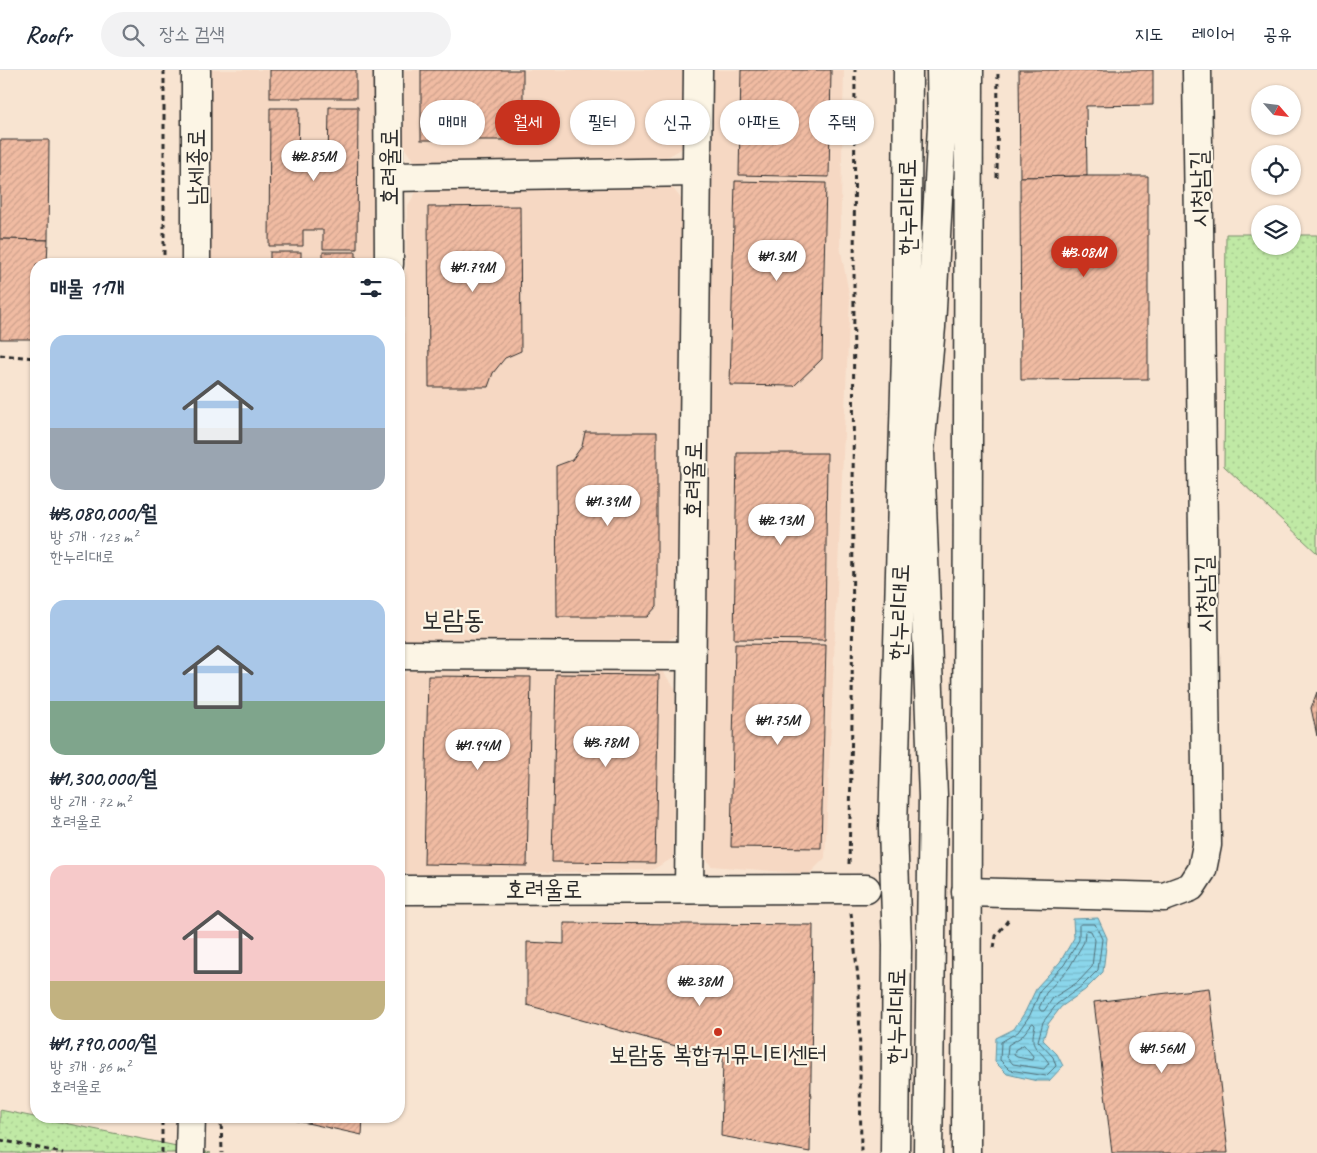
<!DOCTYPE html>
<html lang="ko">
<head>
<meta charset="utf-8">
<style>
  :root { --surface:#fff; --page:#f2f2f3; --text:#1f2937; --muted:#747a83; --line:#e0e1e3; --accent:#c8321e }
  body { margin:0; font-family:Caveat,"Poor Story",sans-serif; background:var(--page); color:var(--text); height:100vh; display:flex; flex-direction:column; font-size:19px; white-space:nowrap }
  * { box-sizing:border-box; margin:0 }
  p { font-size:16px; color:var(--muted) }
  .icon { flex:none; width:28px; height:28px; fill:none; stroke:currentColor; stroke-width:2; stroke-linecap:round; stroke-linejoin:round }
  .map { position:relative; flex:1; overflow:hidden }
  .details { position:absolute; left:30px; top:188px; width:375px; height:865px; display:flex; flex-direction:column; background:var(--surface); border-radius:20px; box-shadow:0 1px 4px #0004 }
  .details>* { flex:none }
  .guide { position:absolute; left:420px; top:30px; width:475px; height:45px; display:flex; gap:10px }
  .needle { width:32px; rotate:118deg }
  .controls { position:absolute; left:1251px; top:15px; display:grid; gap:10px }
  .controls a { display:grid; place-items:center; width:50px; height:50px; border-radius:50%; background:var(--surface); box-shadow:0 1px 4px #0004; font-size:25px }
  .price { position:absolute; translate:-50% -42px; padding:0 11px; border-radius:18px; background:#fff; color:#222; font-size:16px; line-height:32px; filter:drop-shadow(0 1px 2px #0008) }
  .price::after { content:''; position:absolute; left:50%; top:30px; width:15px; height:11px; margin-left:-8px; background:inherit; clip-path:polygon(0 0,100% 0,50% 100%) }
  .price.selected { background:var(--accent); color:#fff }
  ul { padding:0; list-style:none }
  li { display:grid; align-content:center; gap:10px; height:265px; padding:0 20px }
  li span { display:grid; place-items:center; height:155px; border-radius:15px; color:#555 }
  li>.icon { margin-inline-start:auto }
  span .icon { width:90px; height:90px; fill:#fffc; stroke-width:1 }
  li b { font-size:21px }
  h2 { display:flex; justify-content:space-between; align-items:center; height:60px; padding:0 20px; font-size:21px }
  .tag { padding:0 18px; border-radius:22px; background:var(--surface); box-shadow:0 1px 4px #0004; font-size:18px; line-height:45px }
  .tag.selected { background:var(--accent); color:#fff }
  header { display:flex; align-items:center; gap:30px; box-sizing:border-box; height:70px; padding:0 25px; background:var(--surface); border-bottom:1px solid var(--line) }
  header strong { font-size:24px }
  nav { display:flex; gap:28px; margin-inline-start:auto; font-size:18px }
  .search { width:350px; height:45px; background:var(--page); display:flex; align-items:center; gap:12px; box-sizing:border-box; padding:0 18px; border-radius:28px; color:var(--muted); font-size:19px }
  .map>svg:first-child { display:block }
  .built { fill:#f6d8c3 }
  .green { fill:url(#green-dots); stroke:#768a68 }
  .water { fill:url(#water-rules); stroke:#65929e }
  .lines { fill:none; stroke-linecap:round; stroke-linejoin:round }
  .shore { stroke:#516f78; stroke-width:1 }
  .building { fill:url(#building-hatch); stroke:#2b2b2b }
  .minor-casing { stroke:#2b2b2b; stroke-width:31 }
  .path { stroke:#2b2b2b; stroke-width:3; stroke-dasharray:5 4; stroke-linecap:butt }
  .minor { stroke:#fcf5e5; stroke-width:28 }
  .poi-dot { fill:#c8321e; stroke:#fcf5e5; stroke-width:2 }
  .labels { text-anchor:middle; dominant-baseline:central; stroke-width:4.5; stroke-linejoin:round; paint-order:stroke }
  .street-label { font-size:24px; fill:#2b2b2b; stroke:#fcf5e5 }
  .poi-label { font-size:24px; fill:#2b2b2b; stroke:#fcf5e5 }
  .quarter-label { font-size:26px; fill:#2b2b2b; stroke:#fcf5e5 }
</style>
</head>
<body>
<header>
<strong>Roofr</strong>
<div class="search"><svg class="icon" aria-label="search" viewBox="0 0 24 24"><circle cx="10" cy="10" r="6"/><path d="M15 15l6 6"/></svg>장소 검색</div>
<nav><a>지도</a><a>레이어</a><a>공유</a></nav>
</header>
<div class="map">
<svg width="1317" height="1083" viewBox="0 0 1317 1083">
  <defs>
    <pattern id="green-dots" width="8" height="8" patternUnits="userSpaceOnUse" patternTransform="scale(1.25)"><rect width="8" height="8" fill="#c0e9a5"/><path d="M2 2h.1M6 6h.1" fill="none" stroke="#a5c88e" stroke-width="1.8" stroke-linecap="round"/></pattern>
    <pattern id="water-rules" width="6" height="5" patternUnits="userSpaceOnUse" patternTransform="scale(1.25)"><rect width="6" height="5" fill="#8bd6eb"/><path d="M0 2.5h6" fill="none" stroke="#78b8ca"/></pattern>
    <pattern id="building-hatch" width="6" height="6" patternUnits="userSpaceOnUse" patternTransform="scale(1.25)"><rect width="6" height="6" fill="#f0bba2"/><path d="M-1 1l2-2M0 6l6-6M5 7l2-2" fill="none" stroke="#cea18c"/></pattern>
  </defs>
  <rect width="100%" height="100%" fill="#f8e4d1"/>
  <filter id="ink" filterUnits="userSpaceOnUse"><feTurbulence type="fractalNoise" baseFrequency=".02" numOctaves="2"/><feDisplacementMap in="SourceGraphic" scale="10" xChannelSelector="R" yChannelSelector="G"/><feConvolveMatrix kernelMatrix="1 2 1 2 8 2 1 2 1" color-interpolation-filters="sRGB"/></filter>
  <g filter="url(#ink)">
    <g class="built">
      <path d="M211,0H375L374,194H210Z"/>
      <path d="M404,0H684L683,78L662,90L420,95L413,90L403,76Z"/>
      <path d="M713,0H844L840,176L850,229L825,788L809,804L711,796L702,783Z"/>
      <path d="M653,112L672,117L688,138L679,564L658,576H409L399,562L407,137L418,119Z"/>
      <path d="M418,595L660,598L675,618L673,788L652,800L410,805L403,800L399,794V611L402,606Z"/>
    </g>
    <g class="green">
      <path d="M1226,164H1260V176H1292L1293,165H1317V483L1224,396Z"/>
      <path d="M0,1040L211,1083H0Z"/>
    </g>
    <path class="water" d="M1098,848L1107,868L1103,902L1085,920L1061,937L1048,954L1043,970L1057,984L1063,996L1049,1011H1037L1007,1004L995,992L996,968L1014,959L1025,942L1037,917L1060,892L1074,868L1073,849Z"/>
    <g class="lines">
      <g class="shore">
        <path d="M1081,854H1095L1102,869L1098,900L1082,916L1057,934L1043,952L1038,971L1053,987L1056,996L1046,1006L1010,1000L1000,990L1001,972L1018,962L1030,945L1041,919L1064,895L1079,870V856Z"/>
        <path d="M1087,860L1091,861L1095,870L1092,897L1078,912L1053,928L1044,941H1041L1039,938L1046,923L1069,898L1084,872L1085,862Z"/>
        <path d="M1033,953L1035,955C1029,981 1037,975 1049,993L1044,999L1013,994L1007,987L1008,975L1021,967Z"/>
        <path d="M1024,975L1033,986L1032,990L1017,987L1014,985L1015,980Z"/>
      </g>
    </g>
    <g class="building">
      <rect x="270" y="0" width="86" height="28"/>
      <rect x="421" y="0" width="102" height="70"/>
      <path d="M741,0H831L829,107L739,105Z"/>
      <path d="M1019,0H1153V35L1086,36L1087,106L1020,107Z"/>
      <path d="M329,37H358L357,179H323V160H303V176H269L270,38H299L298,96H328Z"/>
      <path d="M0,70H49L48,170L0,169Z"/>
      <path d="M1087,106H1148V309L1021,310L1020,107Z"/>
      <path d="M735,111L826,113L822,289L794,316L730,315Z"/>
      <path d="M520,136L521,281L505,288L493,303L488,317H429L428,137Z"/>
      <path d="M0,169L48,170L47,194H36V269H0Z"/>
      <rect x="270" y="182" width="31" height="12"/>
      <rect x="323" y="182" width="33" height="12"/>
      <path d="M585,362H657V536L647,547H557L556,396L572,390L582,376Z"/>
      <path d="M737,383H827L825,570L734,569Z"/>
      <path d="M735,574L826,575L821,778L731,777Z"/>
      <path d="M556,604L659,605L655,793L552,792Z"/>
      <path d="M428,606L531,607L527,796L424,794Z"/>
      <path d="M1317,622V666L1311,638Z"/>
      <path d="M564,853L813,855L810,1082L721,1066L723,989L527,935V872L564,874Z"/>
      <path d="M1209,918L1228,1083H1112L1094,932Z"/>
      <path d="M275,1046H363L362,1065Z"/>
    </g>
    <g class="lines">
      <g class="minor-casing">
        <g id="minor">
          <path d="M388,0L389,194"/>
          <path d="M389,107L696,102"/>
          <path d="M196,194V0"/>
          <path d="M399,585L691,586"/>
          <path d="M689,819L698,0"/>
          <path d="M399,820L866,819"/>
          <path d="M966,822L1164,827L1191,817L1202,800L1207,775L1197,0"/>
          <path d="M190,1083L191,1046"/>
          <path d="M895,1083L897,875L893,759L906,284L908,0"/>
          <path d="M928,1083L933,727L920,381L931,257L942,56L941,0"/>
          <path d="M966,1083L969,0"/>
        </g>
      </g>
      <g class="path">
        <path d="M164,0V194"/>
        <path d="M997,108L998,0"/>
        <path d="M0,285L36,288"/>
        <path d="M849,794L852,652L855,0"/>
        <path d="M851,843L859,917L861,1083"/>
        <path d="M994,878L996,866L1009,849"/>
        <path d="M221,1046L222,1083"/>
        <path d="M0,1070L63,1083"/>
        <path d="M162,1083V1046"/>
      </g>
      <use href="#minor" class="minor"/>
    </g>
  </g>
  <circle class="poi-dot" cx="718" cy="962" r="5"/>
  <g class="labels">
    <g class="street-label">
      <text transform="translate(196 97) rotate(-90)">남세종로</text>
      <text transform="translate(389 97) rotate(-90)">호려울로</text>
      <text transform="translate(1199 119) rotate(-91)">시청남길</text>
      <text transform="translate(907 137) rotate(-90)">한누리대로</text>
      <text transform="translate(693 410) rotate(-89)">호려울로</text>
      <text transform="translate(1204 524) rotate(-91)">시청남길</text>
      <text transform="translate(899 542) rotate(-88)">한누리대로</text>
      <text x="544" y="819">호려울로</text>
      <text transform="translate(896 946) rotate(-89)">한누리대로</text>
    </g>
    <g class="poi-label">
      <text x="718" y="984">보람동 복합커뮤니티센터</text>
    </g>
    <g class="quarter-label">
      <text x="453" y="549">보람동</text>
    </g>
  </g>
</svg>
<div class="controls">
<a><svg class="needle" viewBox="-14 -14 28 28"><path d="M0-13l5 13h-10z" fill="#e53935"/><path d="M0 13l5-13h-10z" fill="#747a83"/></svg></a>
<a><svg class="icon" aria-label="locate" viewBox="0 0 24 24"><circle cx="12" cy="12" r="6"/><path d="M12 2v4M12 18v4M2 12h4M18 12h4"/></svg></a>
<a><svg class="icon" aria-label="layers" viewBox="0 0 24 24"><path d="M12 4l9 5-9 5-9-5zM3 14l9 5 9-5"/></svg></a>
</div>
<b class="price" style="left:314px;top:112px">₩2.85M</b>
<b class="price selected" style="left:1084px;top:208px">₩3.08M</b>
<b class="price" style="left:777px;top:212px">₩1.3M</b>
<b class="price" style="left:473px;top:223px">₩1.79M</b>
<b class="price" style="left:608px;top:457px">₩1.39M</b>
<b class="price" style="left:781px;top:476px">₩2.13M</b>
<b class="price" style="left:778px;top:676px">₩1.75M</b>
<b class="price" style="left:606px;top:698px">₩3.78M</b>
<b class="price" style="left:478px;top:701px">₩1.94M</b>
<b class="price" style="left:700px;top:937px">₩2.38M</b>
<b class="price" style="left:1162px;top:1004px">₩1.56M</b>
<div class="guide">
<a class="tag">매매</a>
<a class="tag selected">월세</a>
<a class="tag">필터</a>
<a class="tag">신규</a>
<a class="tag">아파트</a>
<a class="tag">주택</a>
</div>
<section class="details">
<h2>매물 11개<svg class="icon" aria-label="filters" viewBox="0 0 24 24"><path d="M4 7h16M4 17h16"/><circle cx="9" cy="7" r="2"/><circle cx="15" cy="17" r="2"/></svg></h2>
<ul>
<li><span style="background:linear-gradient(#a9c7e8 60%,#9aa5b1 0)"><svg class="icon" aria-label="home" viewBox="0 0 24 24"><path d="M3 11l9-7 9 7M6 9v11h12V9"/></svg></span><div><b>₩3,080,000/월</b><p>방 5개 · 123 m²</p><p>한누리대로</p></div></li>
<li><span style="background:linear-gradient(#a9c7e8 65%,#7fa58c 0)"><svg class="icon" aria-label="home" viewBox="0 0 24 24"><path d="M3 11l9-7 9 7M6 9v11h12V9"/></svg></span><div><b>₩1,300,000/월</b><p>방 2개 · 72 m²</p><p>호려울로</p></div></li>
<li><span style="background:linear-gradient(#f6c9c9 75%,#c2b280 0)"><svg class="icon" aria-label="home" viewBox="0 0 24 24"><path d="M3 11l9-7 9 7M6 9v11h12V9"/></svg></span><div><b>₩1,790,000/월</b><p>방 3개 · 86 m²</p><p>호려울로</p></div></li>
</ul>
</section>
</div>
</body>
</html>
